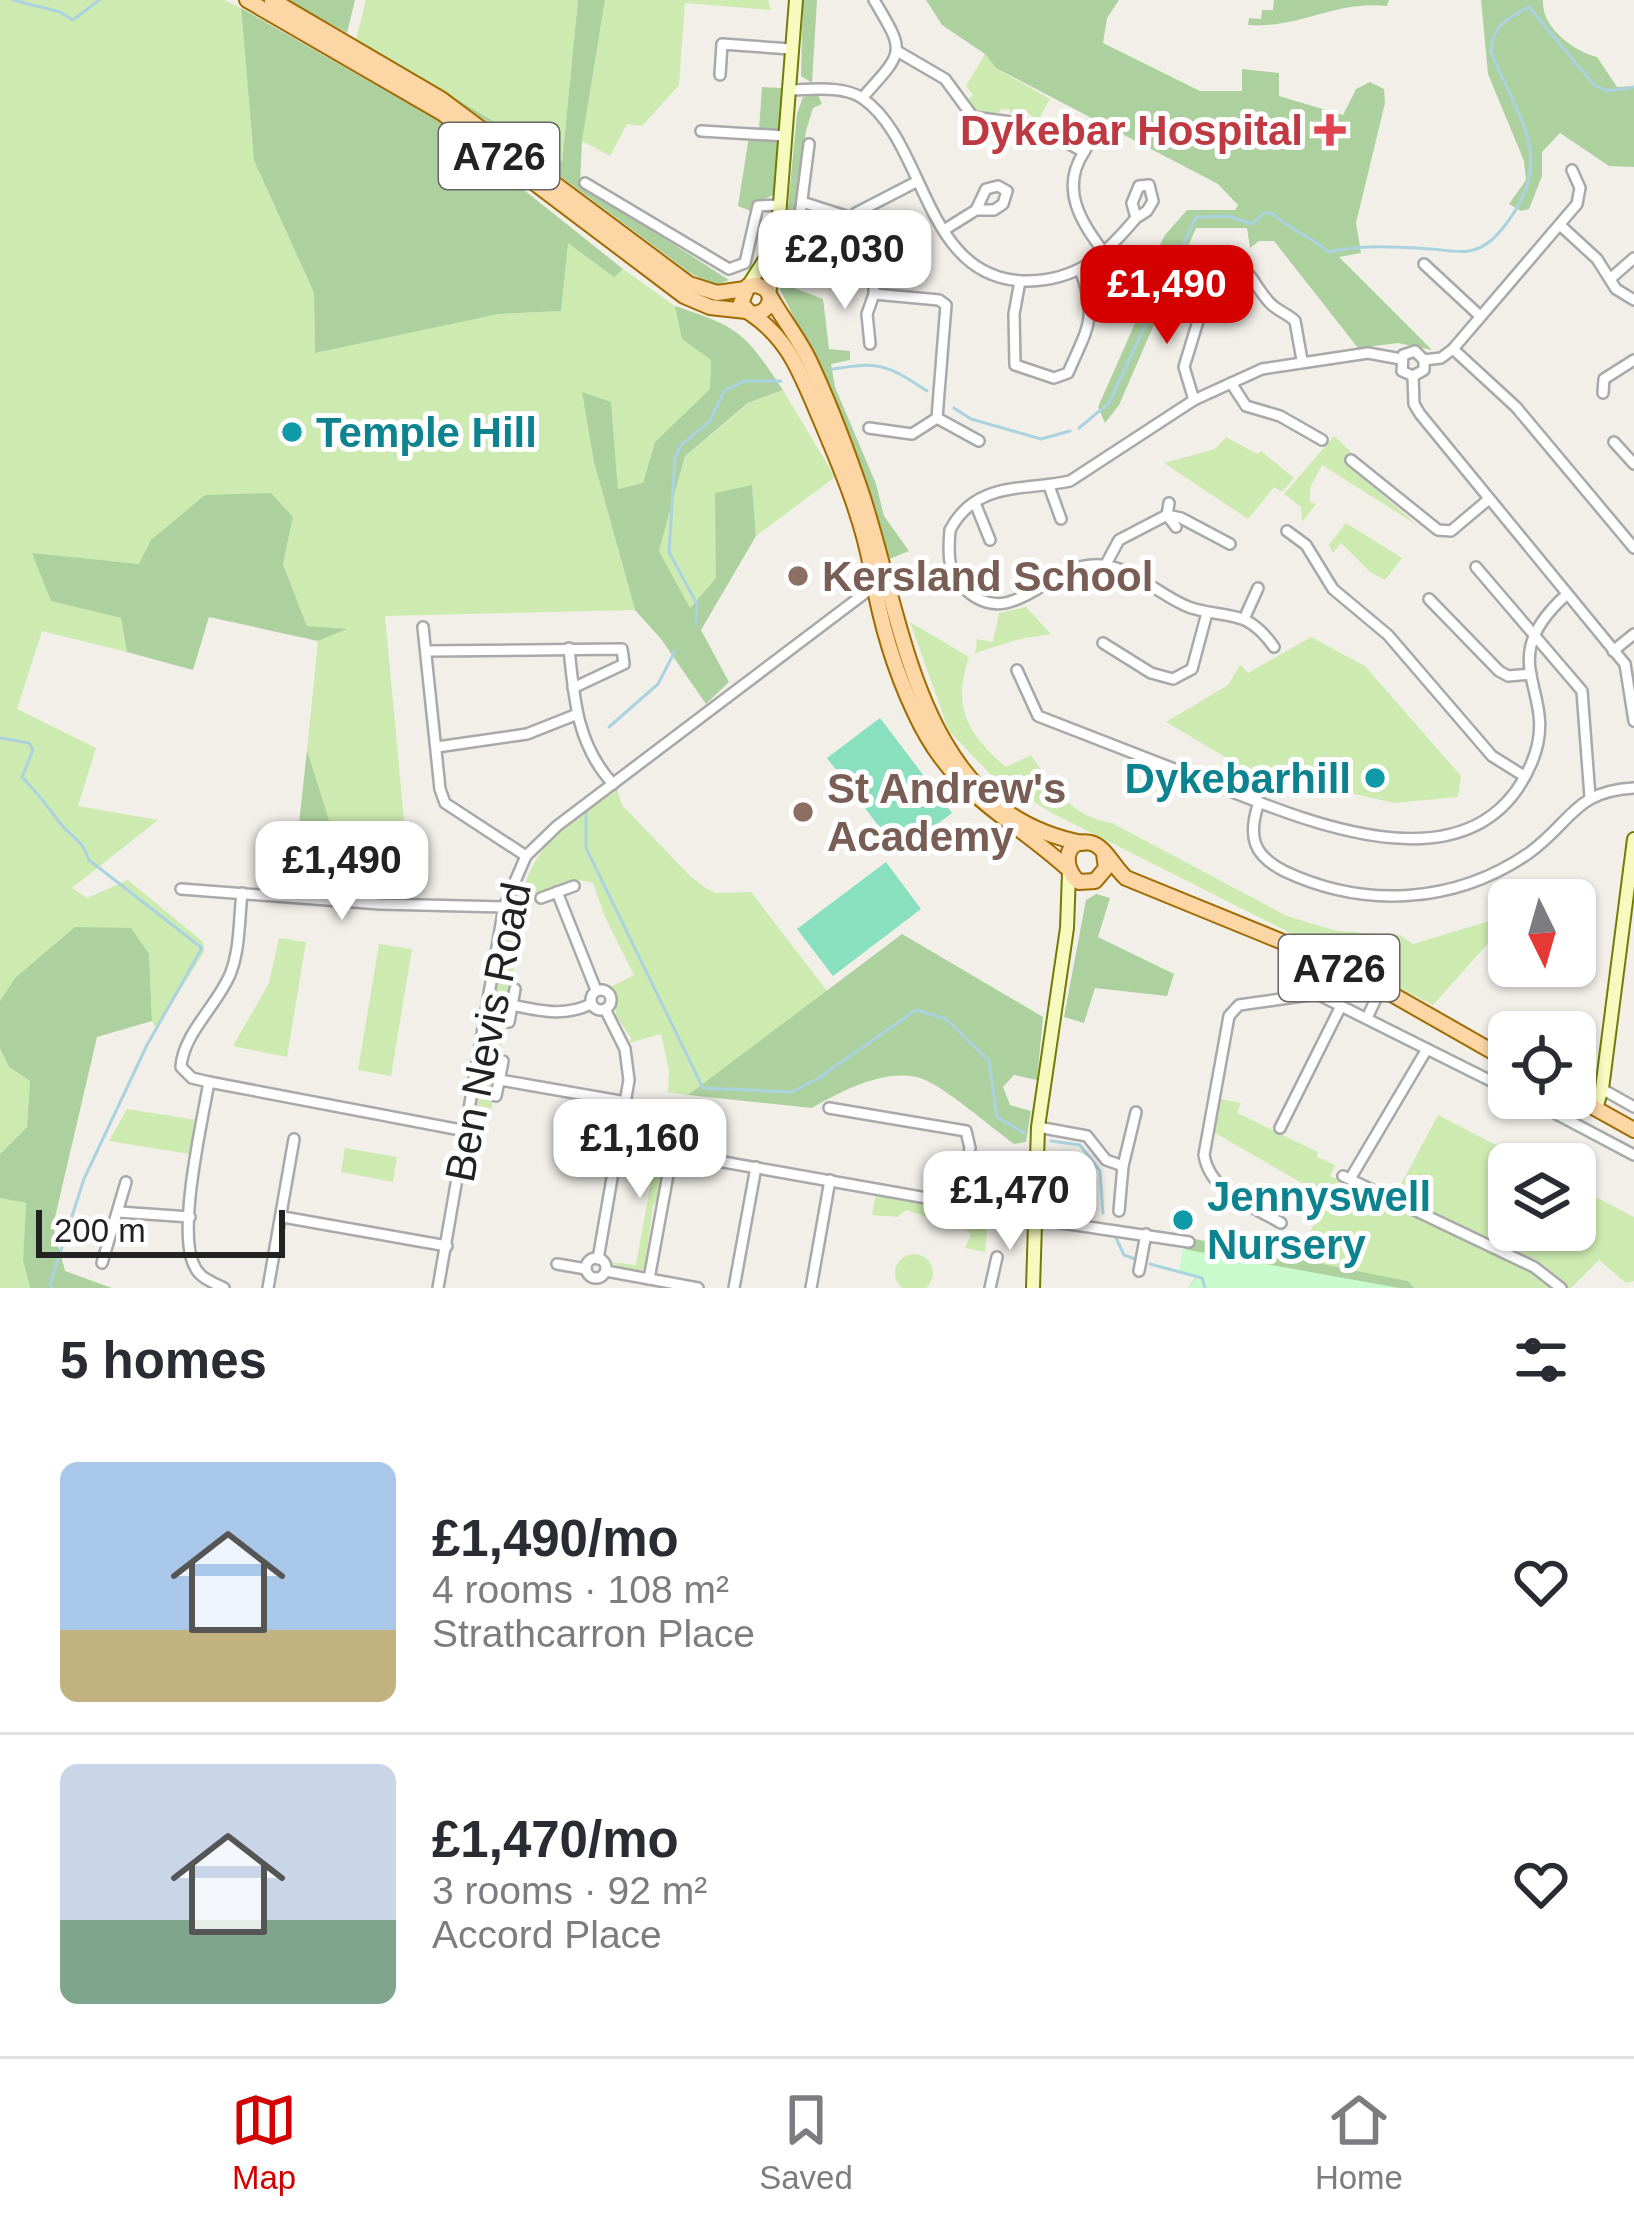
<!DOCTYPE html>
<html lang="en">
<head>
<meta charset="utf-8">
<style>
  :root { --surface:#fff; --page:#f2f2f3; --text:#2b2b33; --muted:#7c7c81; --line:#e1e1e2; --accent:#d40000 }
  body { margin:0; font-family:Helvetica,sans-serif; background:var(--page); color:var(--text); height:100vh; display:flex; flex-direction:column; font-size:45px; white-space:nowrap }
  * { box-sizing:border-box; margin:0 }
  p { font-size:39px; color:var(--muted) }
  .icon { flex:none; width:66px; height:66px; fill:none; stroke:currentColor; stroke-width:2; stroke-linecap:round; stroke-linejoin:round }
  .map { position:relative; height:1288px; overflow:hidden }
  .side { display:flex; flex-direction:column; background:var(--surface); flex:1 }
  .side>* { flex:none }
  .needle { width:78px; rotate:175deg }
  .fabs { position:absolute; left:1488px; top:879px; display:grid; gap:24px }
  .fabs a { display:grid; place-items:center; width:108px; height:108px; border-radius:18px; background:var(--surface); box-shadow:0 3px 9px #0004; font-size:60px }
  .scale { position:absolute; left:36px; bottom:30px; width:249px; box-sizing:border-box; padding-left:12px; border:6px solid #222; border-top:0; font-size:33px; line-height:42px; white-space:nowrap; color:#222; -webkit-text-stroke:9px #fff; paint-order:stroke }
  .price { position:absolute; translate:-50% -102px; padding:0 27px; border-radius:24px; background:#fff; color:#222; font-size:39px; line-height:78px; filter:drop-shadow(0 3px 6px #0008) }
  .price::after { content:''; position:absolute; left:50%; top:72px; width:36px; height:27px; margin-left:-18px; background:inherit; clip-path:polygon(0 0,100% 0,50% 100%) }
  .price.active { background:var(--accent); color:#fff }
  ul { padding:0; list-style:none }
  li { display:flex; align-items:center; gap:36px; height:300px; padding:0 60px }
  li+li { border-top:3px solid var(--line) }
  li span { display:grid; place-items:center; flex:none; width:336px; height:240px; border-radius:18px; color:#555 }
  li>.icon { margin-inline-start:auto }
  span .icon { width:144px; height:144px; fill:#fffc; stroke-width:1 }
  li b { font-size:51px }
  h2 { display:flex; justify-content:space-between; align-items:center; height:144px; padding:0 60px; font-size:51px }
  .tab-bar { display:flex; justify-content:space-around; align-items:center; height:168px; border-top:3px solid var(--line); background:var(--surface); font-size:33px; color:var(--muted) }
  .tab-bar a { display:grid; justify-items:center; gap:6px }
  .tab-bar .active { color:var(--accent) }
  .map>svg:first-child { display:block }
  .grass { fill:#cdebb0 }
  .forest { fill:#add19e }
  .park { fill:#c8facc }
  .pitch { fill:#88e0be }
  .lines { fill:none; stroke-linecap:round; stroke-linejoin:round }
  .stream { stroke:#aad3df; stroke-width:3 }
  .street-casing { stroke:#a9a9a9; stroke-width:14 }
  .secondary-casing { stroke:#707d05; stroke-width:16 }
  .primary-casing { stroke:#a06b00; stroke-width:18 }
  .street { stroke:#fff; stroke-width:9 }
  .secondary { stroke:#f7fabf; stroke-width:12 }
  .primary { stroke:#fcd6a4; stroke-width:14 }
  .health-dot { fill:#e0444e; stroke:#fff; stroke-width:4.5 }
  .culture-dot { fill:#0f9aa8; stroke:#fff; stroke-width:4.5 }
  .education-dot { fill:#8d6e63; stroke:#fff; stroke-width:4.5 }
  .labels { text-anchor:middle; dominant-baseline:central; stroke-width:10; stroke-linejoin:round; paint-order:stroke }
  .shield { fill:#fff; stroke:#646464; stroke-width:3 }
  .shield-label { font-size:39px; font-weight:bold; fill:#222 }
  .health-label { font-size:42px; font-weight:bold; fill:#be3a42; stroke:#fff; text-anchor:end }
  .culture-label { font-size:42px; font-weight:bold; fill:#0d838f; stroke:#fff; text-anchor:start }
  .education-label { font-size:42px; font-weight:bold; fill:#785e54; stroke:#fff; text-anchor:start }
  .street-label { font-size:42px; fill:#222; stroke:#fff }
</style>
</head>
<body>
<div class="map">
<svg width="1634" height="1288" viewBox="0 0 1634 1288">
  <rect width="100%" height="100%" fill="#f2efe9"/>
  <g class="grass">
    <path d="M0,0H224L241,8L254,159L314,293L315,353L499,314L560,311L567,242L614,276L623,269L675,306L683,339L711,360L710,390L655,442L643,483L618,489L611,403L594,462L635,610L385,616L408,863L341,858L307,750L318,641L344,630L307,626L283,564L293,517L272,497L140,564L33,554L52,601L121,618L127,652L42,631L17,709L96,748L78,806L158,820L72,888L87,898L128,880L203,942L204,952L156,1029L152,1021L149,954L15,978L0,1001Z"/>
    <path d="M366,0H578L562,163L356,39Z"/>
    <path d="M605,0H768L771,10L685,3L679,85L642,126L627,124L610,156L582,141Z"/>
    <path d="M985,54L996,68L1050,99L1037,122L1026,111L1024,120L1013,119L1009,109L1000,110L997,118L971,110L966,101L973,95L966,86Z"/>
    <path d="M783,390L835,477L756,536L752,486L716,578L689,609L659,551L685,456L749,403Z"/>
    <path d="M1334,436L1352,453L1345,462L1417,525L1322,465L1310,488V502L1316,504L1302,522L1301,507L1284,494Z"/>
    <path d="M1226,437L1257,454L1261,451L1294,478L1282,492L1274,487L1248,519L1164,463L1215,449Z"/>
    <path d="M1346,523L1402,558L1385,580L1370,572L1341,543L1333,553L1329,545Z"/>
    <path d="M1026,607L1051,634L1020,639L975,653L977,639L993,642L999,613Z"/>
    <path d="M910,622L969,657C952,708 967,733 1006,767L1031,755C1053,787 1071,817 1112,823L1287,916L1337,931L1400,935L1413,944L1509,915V920L1433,1005L1052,813L992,776L949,731Z"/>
    <path d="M1311,637L1365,666L1461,776L1458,797L1394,803L1247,770L1166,722L1228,685L1240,665L1248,673Z"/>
    <path d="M617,789L622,805L690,876L706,888L716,893L751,892L827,991L688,1095L668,1092L669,1070L661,1034L629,1043L631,1038L616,1016V999L611,987L634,975L605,917L593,883C577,876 550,884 538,896L525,884C540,838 579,816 617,789Z"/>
    <path d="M518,886L532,891L535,900L518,940L490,1119H479L477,1131L470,1127L508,908Z"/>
    <path d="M279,938L306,942L287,1057L233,1046L269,983Z"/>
    <path d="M379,944L412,949L391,1076L358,1070Z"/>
    <path d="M0,1050L9,1067L30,1081L27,1127L0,1154Z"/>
    <path d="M1221,1099L1241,1103L1237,1113L1318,1152L1317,1157L1335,1165L1330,1176L1391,1203L1438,1115L1532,1164H1509V1230H1575V1186L1634,1217V1281L1626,1283L1599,1260L1571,1288H1414L1407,1281L1297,1261L1326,1197L1215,1133Z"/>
    <path d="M127,1109L197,1120L190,1154L109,1141Z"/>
    <path d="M345,1148L397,1157L393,1182L341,1172Z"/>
    <path d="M656,1153L667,1155L657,1201L653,1205L645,1268C637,1274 618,1269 611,1262L636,1265Z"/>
    <path d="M876,1195L989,1215L985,1252L965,1248L971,1234L965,1229L951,1226L944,1217L934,1219L906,1210L897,1217L872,1215Z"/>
    <path d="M0,1198L26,1203L23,1260L30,1288H0Z"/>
    <circle cx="914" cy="1273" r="19"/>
  </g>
  <g class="forest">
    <path d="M287,0H355L347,33Z"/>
    <path d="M578,0H605L582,141L580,184L729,280L713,286L689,272L456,99L562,162Z"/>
    <path d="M803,0H817L812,83L801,76Z"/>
    <path d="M926,0H1119L1107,18L1103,43L1200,91H1242V69L1279,73V96L1343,115L1356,89L1370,82L1384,89L1385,103L1356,223L1361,253L1339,257L1432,350L1398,343L1358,348L1274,241H1259L1250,248L1247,228H1196L1119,405L1105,423L1098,407L1160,267L1152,260L1165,235L1187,210H1235L1238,205L1218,184L996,68L985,54L942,25Z"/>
    <path d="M1274,0H1389L1387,6C1336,0 1298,29 1248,25L1249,18L1261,19L1262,10H1273Z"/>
    <path d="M1481,0H1543C1541,27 1573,51 1597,57L1617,87L1634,86V167L1609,166L1560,133L1542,152V176L1529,209L1521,211L1509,204L1526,180L1524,161L1488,74Z"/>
    <path d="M241,8L435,119L623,269L614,277L568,243L561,311L499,314L315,353L314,293L254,160Z"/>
    <path d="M762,87L782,88L775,194L761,201L755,213L738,206L750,130L759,129Z"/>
    <path d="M818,95L822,104L813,108L806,131L789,286L823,299L829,349L850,351V360L831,364L835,387L876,484L884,516L909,551L887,560L865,481L825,382L780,289L797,114L803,97Z"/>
    <path d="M675,306C741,328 744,332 783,390L748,403L685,456L659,551L690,608L716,578L715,493L752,485L756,536L701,630L729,682L706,704L661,639L635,610L594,462L582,392L611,402L618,489L643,483L655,442L710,389L711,360L682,339Z"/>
    <path d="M271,493L293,517L283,564L307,626L347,629L318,641L209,617L193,670L127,652L121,618L51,601L32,553L139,564L151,540L205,495Z"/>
    <path d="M307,750L341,858L289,854V835L299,824Z"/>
    <path d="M1096,894L1110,898L1098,937L1174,974L1167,996L1095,988L1084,1023L1064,1017L1086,900Z"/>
    <path d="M75,927L131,928L149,954L152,1021L97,1037L53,1226L65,1271L112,1288H30L23,1260L26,1203L0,1198V1154L27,1127L30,1081L9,1067L0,1049V1001L15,978Z"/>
    <path d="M902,934L1043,1017L1037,1080L1014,1075L1003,1087L1010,1105L1031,1111L1026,1142L1014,1144C992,1128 943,1085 920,1078C886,1068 841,1091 812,1108L688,1095Z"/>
    <path d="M1190,1238L1408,1281L1414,1288H1188L1197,1275L1179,1270Z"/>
  </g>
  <path class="park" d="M1183,1249L1399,1288H1188L1197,1276L1179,1270Z"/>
  <g class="pitch">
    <path d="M880,718L952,813L899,853L827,758Z"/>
    <path d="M886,862L921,909L833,976L797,929Z"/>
  </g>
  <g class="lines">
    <g class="stream">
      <path d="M13,0L60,12L73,20L99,0"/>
      <path d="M833,369C879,361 888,365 927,391"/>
      <path d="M954,408L971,419L1041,439L1070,431"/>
      <path d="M1079,428L1109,403L1196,217L1228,216L1252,224L1264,213H1272C1289,229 1309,236 1329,252C1360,244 1399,247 1432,249C1444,250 1458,253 1469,251C1486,248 1496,237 1506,224C1557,158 1518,119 1491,52C1492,26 1509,17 1529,7L1594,85L1607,91L1634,87"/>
      <path d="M696,623L697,604L669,552L675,458L681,445L710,421L724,391L744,381H781"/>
      <path d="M609,727L658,684L675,651"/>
      <path d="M0,738L29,743L33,750L22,777C36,792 48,806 59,822C72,839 81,837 89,860L202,948L147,1045L84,1179L50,1284L52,1288"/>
      <path d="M586,813V848L703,1088L792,1092L817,1079L916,1010L946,1019L989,1061L997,1117L1024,1133"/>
      <path d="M1051,1141L1080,1145L1100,1171L1103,1213"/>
      <path d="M1116,1238L1124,1255L1135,1259"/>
      <path d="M1150,1264L1202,1278L1205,1288"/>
    </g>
    <g class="street-casing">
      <g id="street">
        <path d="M897,51L945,79L973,117L1035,125L1084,152C1059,190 1082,223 1105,254"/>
        <path d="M720,75L722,44L791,49"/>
        <path d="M789,90C811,90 842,85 862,98C927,142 923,282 1028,281C1079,280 1105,255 1136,218L1132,203L1139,186L1149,185L1153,201L1147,211L1136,218"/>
        <path d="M862,98C905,50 906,54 874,0"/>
        <path d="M701,131L786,136"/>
        <path d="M1084,152L1096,130"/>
        <path d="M916,182L856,213L853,224L874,264V294L939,300L946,305L937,418L979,441"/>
        <path d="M585,183L729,269L745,263L758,206L780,205"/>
        <path d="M802,202L852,218"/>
        <path d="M1560,225L1597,259L1616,289L1634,300"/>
        <path d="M944,230L976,210L986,189L998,186L1007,191L1003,204L994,210H976"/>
        <path d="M794,263L809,144"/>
        <path d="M1424,264L1480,316"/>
        <path d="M1610,279L1634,258"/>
        <path d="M1020,281L1014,314L1015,365L1054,378L1068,373C1088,326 1098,320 1080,269"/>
        <path d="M1214,287C1250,251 1248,281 1271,304C1278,311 1288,314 1295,321L1302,360"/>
        <path d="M870,344L867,314L874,294"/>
        <path d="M1453,349L1516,407L1634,548"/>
        <path d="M1424,360V370L1413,376L1414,404L1420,414L1625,664"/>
        <path d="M1424,360L1441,358L1453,349L1577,204L1580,188L1572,170"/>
        <path d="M1413,376L1402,371L1403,355L1415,351L1424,360"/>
        <path d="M1231,383L1246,406L1280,416L1322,440"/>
        <path d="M1603,393L1604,379L1634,360"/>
        <path d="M1194,400L1184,367L1205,298"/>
        <path d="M869,428L912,434L937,418"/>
        <path d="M1614,442L1634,464"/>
        <path d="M1351,460L1438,530L1451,531L1489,499"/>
        <path d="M1049,486L1061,519"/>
        <path d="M975,503L990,540"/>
        <path d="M1169,503L1167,515L1176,527"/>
        <path d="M1287,531L1306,545L1333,589L1388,635L1492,756L1524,776"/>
        <path d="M1106,564L1119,540L1167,515L1181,518L1230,544"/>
        <path d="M1476,567L1582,691L1590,797"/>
        <path d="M1429,599L1499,671L1508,676L1531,674"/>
        <path d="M1244,619L1258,588"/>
        <path d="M423,627L440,789L445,803L526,856"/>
        <path d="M1103,643L1151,673L1173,679L1192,669L1207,613"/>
        <path d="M1274,647C1267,637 1258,627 1247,621C1229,612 1204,615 1184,605C1155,592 1126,562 1092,565C1047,567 1011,631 966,590C947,574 948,553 950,530C976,480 1026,491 1070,481L1194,400L1262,369L1368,353L1401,359"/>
        <path d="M569,648C574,699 577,745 613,784"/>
        <path d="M427,651L622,649L624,664L573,688"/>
        <path d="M1613,651L1634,634"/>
        <path d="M1625,664L1634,721"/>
        <path d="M1017,670L1038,716C1092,737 1146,758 1200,779C1297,817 1474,900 1532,762C1562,690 1489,665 1566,595"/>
        <path d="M437,747L527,734L575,715"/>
        <path d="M1258,805C1248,837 1253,855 1284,871C1364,909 1455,904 1529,853C1572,822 1574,791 1634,788"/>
        <path d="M181,889L380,904L504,907"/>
        <path d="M557,892L596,990"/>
        <path d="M242,893C239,919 240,948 231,972C219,1004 183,1033 181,1067L192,1078L209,1082L466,1131"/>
        <path d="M541,898L574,886"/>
        <circle cx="601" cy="1000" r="10"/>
        <path d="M512,1005C541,1011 564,1017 591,1004"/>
        <path d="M1367,1018L1381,988"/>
        <path d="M509,1022L515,989"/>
        <path d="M500,1080L626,1102"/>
        <path d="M209,1082C202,1122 177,1231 194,1265C199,1278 212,1282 224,1288"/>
        <path d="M1602,1089L1634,1107"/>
        <path d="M496,1096L503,1061"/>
        <path d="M1526,1098L1634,1155"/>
        <path d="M829,1108L966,1131L970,1148L960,1203"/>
        <path d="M1038,1127L1087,1136L1106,1160L1123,1166L1119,1211"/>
        <path d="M1280,1128L1341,1006"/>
        <path d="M1123,1166L1136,1112"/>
        <path d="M1343,1176L1534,1267L1561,1288"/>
        <path d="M1350,1179L1427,1049"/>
        <path d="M119,1212L190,1217"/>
        <path d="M283,1217L447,1246"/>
        <path d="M1035,1219L1189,1242"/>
        <path d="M1281,1223C1252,1206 1210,1192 1204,1155L1229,1016L1239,1005L1317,994L1509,1090"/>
        <circle cx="596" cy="1268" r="10"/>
        <path d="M598,1259L629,1080L625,1049L605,1009"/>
        <path d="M102,1263L126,1182"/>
        <path d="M557,1264L586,1269"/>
        <path d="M606,1271L698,1288"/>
        <path d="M1139,1271L1146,1234"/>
        <path d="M649,1279L669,1169L673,1157L678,1154L983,1208L1035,1209"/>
        <path d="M268,1288L294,1139"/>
        <path d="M438,1288L504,907L526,856L557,826L873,587"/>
        <path d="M734,1288L756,1167"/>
        <path d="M811,1288L830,1180"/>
        <path d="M990,1288L997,1257"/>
      </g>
    </g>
    <g class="secondary-casing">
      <g id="secondary">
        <path d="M748,286L773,247"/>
        <path d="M769,293L776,255L796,0"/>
        <path d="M1596,1108L1602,1089L1634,839"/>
        <path d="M1033,1288L1038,1127L1067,928L1069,873"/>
      </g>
    </g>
    <g class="primary-casing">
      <g id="primary">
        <path d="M247,0L442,113L684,296L710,307L746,311"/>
        <path d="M272,0L441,99L689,284L717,293L745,289"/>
        <path d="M770,298C769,309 761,315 750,313L741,303L748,286L757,285L766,289C778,313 797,335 809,360C827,398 843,440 857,480C904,610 911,810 1082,843"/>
        <path d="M750,313C787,338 799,369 816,409C838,461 863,517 872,573C880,620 894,669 915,713C953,795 1004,812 1066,867"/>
        <path d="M1104,854L1106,868L1095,881L1079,882C1062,869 1063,837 1091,843C1105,846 1115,869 1126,878L1300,949L1381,988L1509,1061"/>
        <path d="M1575,1097L1634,1130"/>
      </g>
    </g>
    <use href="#street" class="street"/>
    <use href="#secondary" class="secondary"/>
    <use href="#primary" class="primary"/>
  </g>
  <path class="health-dot" d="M1324 112h12v12h12v12h-12v12h-12v-12h-12v-12h12z"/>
  <g class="culture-dot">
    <circle cx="292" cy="432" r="12"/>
    <circle cx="1375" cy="778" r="12"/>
    <circle cx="1183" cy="1220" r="12"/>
  </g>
  <g class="education-dot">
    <circle cx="798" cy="576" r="12"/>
    <circle cx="803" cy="812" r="12"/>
  </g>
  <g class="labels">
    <g class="shield">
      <rect x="439" y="123" width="120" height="66" rx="9"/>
      <rect x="1279" y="935" width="120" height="66" rx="9"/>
    </g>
    <g class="shield-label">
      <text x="499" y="156">A726</text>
      <text x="1339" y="968">A726</text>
    </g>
    <g class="health-label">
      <text x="1303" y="130">Dykebar Hospital</text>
    </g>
    <g class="culture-label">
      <text x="316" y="432">Temple Hill</text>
      <text x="1351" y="778" text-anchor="end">Dykebarhill</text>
      <text x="1207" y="1196">Jennyswell<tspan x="1207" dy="48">Nursery</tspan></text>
    </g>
    <g class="education-label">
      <text x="822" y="576">Kersland School</text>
      <text x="827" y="788">St Andrew's<tspan x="827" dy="48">Academy</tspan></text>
    </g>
    <g class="street-label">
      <text transform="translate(488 1032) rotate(-79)">Ben Nevis Road</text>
    </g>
  </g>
</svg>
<div class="fabs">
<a><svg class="needle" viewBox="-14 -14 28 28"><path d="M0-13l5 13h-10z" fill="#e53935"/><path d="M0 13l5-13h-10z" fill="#7c7c81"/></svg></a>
<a><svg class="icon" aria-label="locate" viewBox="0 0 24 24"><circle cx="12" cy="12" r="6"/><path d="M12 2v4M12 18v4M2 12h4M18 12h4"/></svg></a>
<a><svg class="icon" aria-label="layers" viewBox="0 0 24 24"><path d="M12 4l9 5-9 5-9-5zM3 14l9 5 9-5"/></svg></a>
</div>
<div class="scale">200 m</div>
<b class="price" style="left:845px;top:312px">£2,030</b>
<b class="price active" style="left:1167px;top:347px">£1,490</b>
<b class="price" style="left:342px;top:923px">£1,490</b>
<b class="price" style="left:640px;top:1201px">£1,160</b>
<b class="price" style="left:1010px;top:1253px">£1,470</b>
</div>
<section class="side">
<h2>5 homes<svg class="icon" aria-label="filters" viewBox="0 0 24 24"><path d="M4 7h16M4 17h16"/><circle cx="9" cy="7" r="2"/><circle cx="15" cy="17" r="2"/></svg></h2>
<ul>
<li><span style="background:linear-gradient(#a9c7e8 70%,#c2b280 0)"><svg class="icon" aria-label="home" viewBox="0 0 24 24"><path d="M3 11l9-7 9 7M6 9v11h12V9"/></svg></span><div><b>£1,490/mo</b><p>4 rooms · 108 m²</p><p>Strathcarron Place</p></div><svg class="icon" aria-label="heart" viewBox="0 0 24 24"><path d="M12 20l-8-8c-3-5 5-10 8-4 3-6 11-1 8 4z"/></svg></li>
<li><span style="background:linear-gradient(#c9d6e8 65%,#7fa58c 0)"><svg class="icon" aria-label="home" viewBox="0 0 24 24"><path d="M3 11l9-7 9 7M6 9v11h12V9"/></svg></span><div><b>£1,470/mo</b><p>3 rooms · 92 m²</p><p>Accord Place</p></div><svg class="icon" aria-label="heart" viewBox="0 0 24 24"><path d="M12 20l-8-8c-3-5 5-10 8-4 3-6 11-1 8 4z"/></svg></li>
</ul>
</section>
<nav class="tab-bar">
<a class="active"><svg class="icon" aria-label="map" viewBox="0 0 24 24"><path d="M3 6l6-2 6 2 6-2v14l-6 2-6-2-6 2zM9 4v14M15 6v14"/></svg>Map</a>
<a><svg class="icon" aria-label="saved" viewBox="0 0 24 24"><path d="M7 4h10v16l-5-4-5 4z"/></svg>Saved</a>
<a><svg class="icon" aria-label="home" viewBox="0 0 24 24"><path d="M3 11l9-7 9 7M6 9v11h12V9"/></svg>Home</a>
</nav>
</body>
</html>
